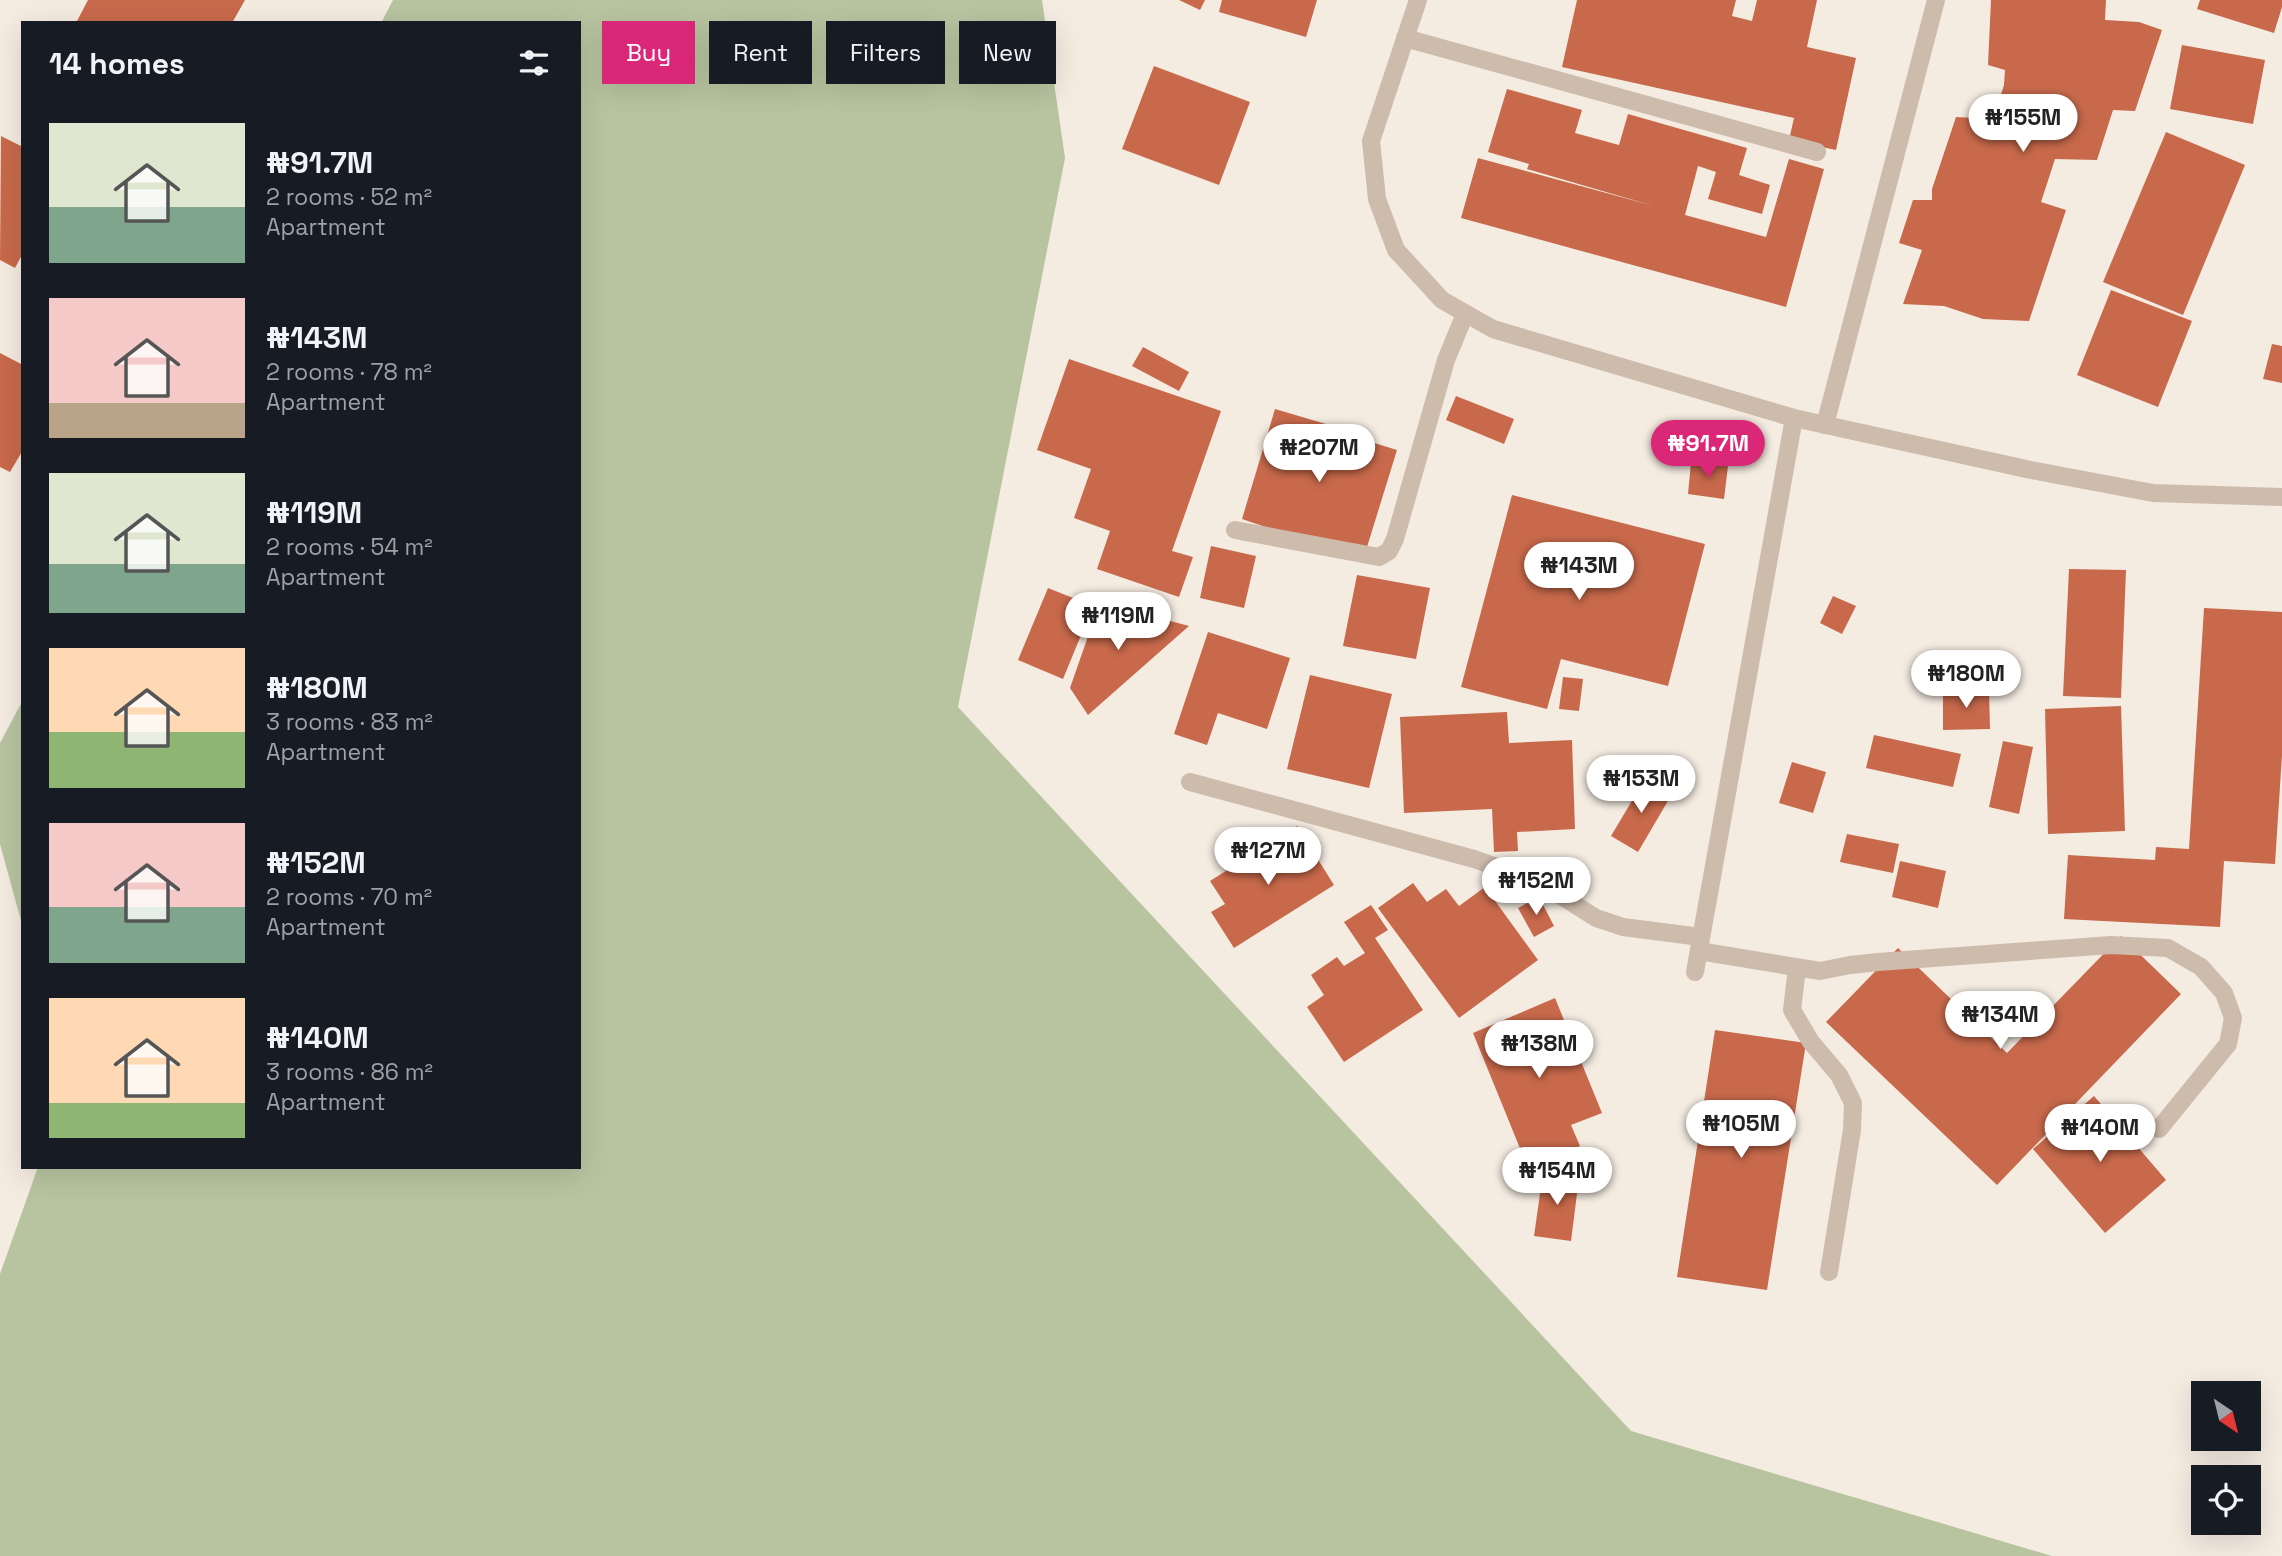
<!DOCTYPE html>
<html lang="en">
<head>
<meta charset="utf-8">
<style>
  :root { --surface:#171b24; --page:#242831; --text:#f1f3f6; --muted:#9ea1a6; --accent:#db2777 }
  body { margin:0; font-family:"Space Grotesk",sans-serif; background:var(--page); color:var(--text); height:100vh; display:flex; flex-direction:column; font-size:26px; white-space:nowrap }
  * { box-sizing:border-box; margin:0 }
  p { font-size:23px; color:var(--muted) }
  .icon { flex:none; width:38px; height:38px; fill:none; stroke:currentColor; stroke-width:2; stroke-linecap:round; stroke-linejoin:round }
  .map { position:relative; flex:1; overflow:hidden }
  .drawer { position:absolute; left:21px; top:21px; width:560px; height:1148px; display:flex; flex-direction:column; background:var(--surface); border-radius:0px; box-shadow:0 7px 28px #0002 }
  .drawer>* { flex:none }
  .top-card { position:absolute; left:602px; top:21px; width:665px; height:63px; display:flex; gap:14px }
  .needle { width:46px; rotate:145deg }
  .fabs { position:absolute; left:2191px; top:1381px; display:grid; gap:14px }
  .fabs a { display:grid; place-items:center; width:70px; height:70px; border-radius:0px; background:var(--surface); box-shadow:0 7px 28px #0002; font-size:35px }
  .price { position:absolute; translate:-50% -60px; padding:0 16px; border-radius:24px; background:#fff; color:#222; font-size:23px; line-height:46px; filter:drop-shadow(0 2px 4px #0008) }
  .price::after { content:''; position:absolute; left:50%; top:42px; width:21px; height:16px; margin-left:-10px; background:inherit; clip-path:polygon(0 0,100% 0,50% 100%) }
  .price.active { background:var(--accent); color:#fff }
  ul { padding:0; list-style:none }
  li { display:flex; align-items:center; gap:21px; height:175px; padding:0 28px }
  li span { display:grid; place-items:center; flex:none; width:196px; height:140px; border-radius:0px; color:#555 }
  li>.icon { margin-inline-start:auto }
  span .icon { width:84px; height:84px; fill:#fffc; stroke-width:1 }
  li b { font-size:30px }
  h2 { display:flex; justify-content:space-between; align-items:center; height:84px; padding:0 28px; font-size:30px }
  .pill { padding:0 24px; border-radius:0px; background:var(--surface); box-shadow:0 7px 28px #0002; font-size:24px; line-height:63px }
  .pill.active { background:var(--accent); color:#fff }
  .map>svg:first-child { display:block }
  .green { fill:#b8c4a0 }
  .building { fill:#c8694b }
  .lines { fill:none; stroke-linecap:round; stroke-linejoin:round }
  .lane { stroke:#cdbbac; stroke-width:18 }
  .street { stroke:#cdbbac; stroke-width:18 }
</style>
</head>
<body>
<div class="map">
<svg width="2282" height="1556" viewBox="0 0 2282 1556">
  <rect width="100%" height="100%" fill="#f4ebe1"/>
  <g class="green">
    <path d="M393,0H1042L1065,158L958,707L1631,1431L2052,1556H0V1274L38,1167H579V23H381Z"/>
    <path d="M23,700V928L0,844V743Z"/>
  </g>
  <g class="building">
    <path d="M88,0H245L232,23H76Z"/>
    <path d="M1179,0H1205L1200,10Z"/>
    <path d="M1222,0H1317L1306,37L1219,12Z"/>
    <path d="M1577,0H1736L1732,16L1752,21L1757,0H1817L1807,47L1856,58L1836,150L1789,140L1794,118L1562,67Z"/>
    <path d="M1991,0H2106L2105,20L2139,22L2162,30L2135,111L2113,110L2097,160L2055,159L2041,202L2066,210L2029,321L1983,319L1944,306L1903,304L1922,250L1899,243L1913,200H1932V189L1956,117L1993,119L2004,85L2005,70L1988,65Z"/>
    <path d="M2200,0H2282V7L2274,33L2197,9Z"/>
    <path d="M2182,45L2265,60L2253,124L2170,109Z"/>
    <path d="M1154,66L1250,102L1219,185L1122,149Z"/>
    <path d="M1507,89L1582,110L1575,133L1619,145L1628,114L1747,148L1739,175L1770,185L1762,214L1708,199L1716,172L1698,166L1685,215L1766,237L1789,159L1824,169L1786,307L1461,218L1478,158L1654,206L1527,169L1529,164L1488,152Z"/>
    <path d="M2166,132L2245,165L2183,315L2103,282Z"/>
    <path d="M1,136L23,147V253L15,268L0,260Z"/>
    <path d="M2111,290L2192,321L2158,407L2077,375Z"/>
    <path d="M2272,344L2282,346V383L2263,379Z"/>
    <path d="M1143,347L1189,372L1179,391L1132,366Z"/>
    <path d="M0,353L23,365V450L10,472L0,467Z"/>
    <path d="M1069,359L1221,411L1172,551L1193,557L1179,597L1097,569L1110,531L1074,518L1091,469L1037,450Z"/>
    <path d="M1456,396L1514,419L1504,444L1446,420Z"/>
    <path d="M1275,409L1353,432L1352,436L1397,450L1363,560L1242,519Z"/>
    <path d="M1691,462L1728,466L1724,499L1688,494Z"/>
    <path d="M1512,495L1705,544L1668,686L1561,659L1547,709L1461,687Z"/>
    <path d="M1211,546L1256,556L1244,608L1200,598Z"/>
    <path d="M2069,569L2126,570L2121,698L2063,696Z"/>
    <path d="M1357,575L1430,588L1416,659L1343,646Z"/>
    <path d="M1048,588L1093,606L1063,679L1018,660Z"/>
    <path d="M1833,596L1856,606L1842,634L1820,623Z"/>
    <path d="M1100,602L1189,626L1088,715L1070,688Z"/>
    <path d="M2204,608L2282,612V755L2275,864L2224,861L2220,927L2064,919L2068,855L2155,860L2156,847L2189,849Z"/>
    <path d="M1208,632L1290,658L1267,729L1218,713L1207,745L1174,734Z"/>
    <path d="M1310,675L1392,694L1369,788L1287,769Z"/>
    <path d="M1563,677L1583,679L1579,711L1559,709Z"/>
    <path d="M1943,690H1989L1990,729L1943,730Z"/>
    <path d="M2121,706L2125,831L2048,834L2045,709Z"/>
    <path d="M1507,712L1509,743L1572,740L1575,829L1517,832L1518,851L1494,852L1492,809L1404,813L1400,717Z"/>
    <path d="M1874,735L1961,754L1953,787L1866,768Z"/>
    <path d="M2003,741L2033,747L2019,814L1989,807Z"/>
    <path d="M1792,762L1826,772L1813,813L1779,803Z"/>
    <path d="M1645,779L1672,794L1638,852L1611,836Z"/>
    <path d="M1297,826L1334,885L1234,948L1211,912L1225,904L1210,881Z"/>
    <path d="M1847,834L1899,844L1893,873L1840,862Z"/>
    <path d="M1900,861L1946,871L1938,908L1892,897Z"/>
    <path d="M1413,883L1427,902L1446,889L1459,906L1485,887L1538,960L1459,1018L1378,908Z"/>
    <path d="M1539,897L1554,926L1534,937L1518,908Z"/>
    <path d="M1371,905L1388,930L1375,938L1423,1010L1344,1062L1307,1007L1324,995L1311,975L1337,957L1344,966L1365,953L1344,922Z"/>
    <path d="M2121,936L2181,994L1997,1185L1826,1022L1898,948L2007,1053Z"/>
    <path d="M1555,998L1602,1113L1571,1125L1580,1146L1528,1168L1473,1033Z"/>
    <path d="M1715,1030L1806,1043L1767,1290L1677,1277Z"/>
    <path d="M2094,1096L2166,1180L2105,1233L2033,1149Z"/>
    <path d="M1543,1173L1579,1178L1571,1241L1534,1236Z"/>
  </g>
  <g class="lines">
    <g class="lane">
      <path d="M1405,38L1817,152"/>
      <path d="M1825,425L1936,0"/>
      <path d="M1235,530L1379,557L1389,551L1395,539L1446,360L1465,314"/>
      <path d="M1699,951L1820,971L1850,965L1878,962L2111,945L2168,948L2201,967L2224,993L2233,1018L2228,1044L2159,1129"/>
      <path d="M1797,968L1792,1010L1811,1042L1839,1075L1853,1103L1852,1130L1829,1272"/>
    </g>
    <g class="street">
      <path d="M1418,0L1371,141L1377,199L1396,250L1442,300L1493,329L1794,418L2031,470L2153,493L2282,497"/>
      <path d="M1190,782L1474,859L1520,875L1547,887L1596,918L1623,927L1701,937"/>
      <path d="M1695,972L1794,418"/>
    </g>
  </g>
</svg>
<div class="fabs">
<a><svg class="needle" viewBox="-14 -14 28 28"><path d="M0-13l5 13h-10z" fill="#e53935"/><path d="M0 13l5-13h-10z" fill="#9ea1a6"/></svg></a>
<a><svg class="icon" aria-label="locate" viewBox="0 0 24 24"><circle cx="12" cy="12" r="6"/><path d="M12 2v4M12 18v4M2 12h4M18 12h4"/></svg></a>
</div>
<b class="price" style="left:2023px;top:154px">₦155M</b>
<b class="price active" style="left:1708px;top:480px">₦91.7M</b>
<b class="price" style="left:1319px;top:484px">₦207M</b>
<b class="price" style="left:1579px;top:602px">₦143M</b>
<b class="price" style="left:1118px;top:652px">₦119M</b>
<b class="price" style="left:1966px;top:710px">₦180M</b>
<b class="price" style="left:1641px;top:815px">₦153M</b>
<b class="price" style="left:1268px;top:887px">₦127M</b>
<b class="price" style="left:1536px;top:917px">₦152M</b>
<b class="price" style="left:2000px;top:1051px">₦134M</b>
<b class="price" style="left:1539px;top:1080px">₦138M</b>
<b class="price" style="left:1741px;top:1160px">₦105M</b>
<b class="price" style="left:2100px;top:1164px">₦140M</b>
<b class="price" style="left:1557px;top:1207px">₦154M</b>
<div class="top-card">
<a class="pill active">Buy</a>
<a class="pill">Rent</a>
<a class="pill">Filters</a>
<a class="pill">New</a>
</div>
<section class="drawer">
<h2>14 homes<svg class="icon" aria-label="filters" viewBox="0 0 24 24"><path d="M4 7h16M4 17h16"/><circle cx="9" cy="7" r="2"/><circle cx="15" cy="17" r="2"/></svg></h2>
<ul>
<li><span style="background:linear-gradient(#dfe7d0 60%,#7fa58c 0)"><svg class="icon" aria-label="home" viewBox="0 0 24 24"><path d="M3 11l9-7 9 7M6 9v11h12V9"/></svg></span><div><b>₦91.7M</b><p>2 rooms · 52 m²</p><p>Apartment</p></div></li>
<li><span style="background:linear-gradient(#f6c9c9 75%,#b9a48a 0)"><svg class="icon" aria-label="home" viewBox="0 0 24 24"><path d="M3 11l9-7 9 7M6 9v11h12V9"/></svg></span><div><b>₦143M</b><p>2 rooms · 78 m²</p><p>Apartment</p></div></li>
<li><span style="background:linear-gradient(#dfe7d0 65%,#7fa58c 0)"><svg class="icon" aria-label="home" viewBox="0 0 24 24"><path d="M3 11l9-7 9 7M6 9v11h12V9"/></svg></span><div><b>₦119M</b><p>2 rooms · 54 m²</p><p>Apartment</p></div></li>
<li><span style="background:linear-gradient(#ffd9b3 60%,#8fb573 0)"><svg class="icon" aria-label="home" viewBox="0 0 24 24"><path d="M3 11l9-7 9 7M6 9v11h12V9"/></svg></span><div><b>₦180M</b><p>3 rooms · 83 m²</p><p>Apartment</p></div></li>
<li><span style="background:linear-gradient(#f6c9c9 60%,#7fa58c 0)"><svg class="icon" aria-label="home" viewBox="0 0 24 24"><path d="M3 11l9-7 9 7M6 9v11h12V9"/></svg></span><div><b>₦152M</b><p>2 rooms · 70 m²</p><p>Apartment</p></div></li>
<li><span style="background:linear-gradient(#ffd9b3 75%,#8fb573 0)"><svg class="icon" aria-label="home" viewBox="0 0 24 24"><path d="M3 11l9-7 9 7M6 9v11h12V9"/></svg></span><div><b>₦140M</b><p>3 rooms · 86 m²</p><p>Apartment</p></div></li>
</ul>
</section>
</div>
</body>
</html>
